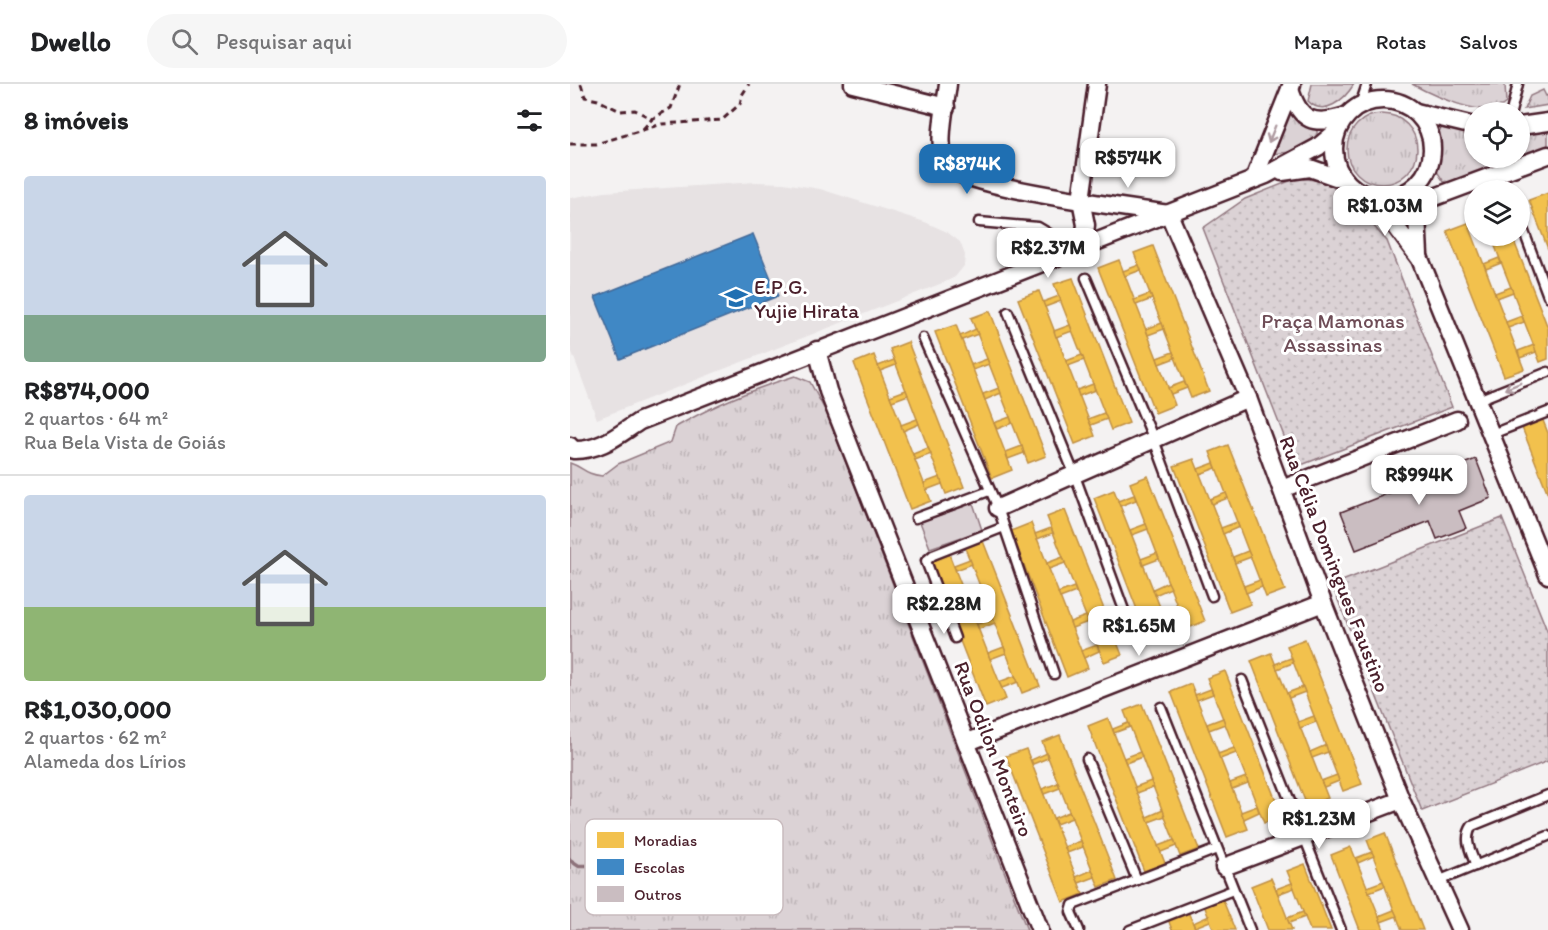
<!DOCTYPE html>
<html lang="pt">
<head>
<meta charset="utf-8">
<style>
  :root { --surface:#fff; --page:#f6f6f6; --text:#202124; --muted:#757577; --line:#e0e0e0; --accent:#1f6fb2 }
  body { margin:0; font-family:Itim,sans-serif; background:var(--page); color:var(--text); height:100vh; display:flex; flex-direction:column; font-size:22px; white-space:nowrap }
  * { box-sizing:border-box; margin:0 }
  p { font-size:20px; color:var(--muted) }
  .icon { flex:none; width:33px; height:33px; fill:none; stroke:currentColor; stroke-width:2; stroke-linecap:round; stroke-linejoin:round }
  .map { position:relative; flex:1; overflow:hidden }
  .details { display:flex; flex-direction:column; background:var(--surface); width:570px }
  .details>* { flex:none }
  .tools { position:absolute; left:894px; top:18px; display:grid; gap:12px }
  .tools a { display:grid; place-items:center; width:66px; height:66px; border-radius:50%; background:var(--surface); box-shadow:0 2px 4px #0004; font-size:30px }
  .price { position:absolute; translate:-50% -51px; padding:0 14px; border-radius:12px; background:#fff; color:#222; font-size:20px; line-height:39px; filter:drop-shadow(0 2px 3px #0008) }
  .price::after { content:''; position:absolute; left:50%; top:36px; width:18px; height:14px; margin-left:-9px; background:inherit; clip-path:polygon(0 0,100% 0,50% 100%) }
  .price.on { background:var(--accent); color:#fff }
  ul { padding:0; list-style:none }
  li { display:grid; align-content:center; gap:12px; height:318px; padding:0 24px }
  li+li { border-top:2px solid var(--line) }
  li span { display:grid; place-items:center; height:186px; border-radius:6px; color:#555 }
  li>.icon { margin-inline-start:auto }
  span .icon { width:108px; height:108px; fill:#fffc; stroke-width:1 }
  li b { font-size:26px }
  h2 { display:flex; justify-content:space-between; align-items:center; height:72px; padding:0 24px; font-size:26px }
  header { display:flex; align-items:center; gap:36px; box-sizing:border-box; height:84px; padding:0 30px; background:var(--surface); border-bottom:2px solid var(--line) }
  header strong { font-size:28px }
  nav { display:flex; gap:33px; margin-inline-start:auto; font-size:21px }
  .search { width:420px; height:54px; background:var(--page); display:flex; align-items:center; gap:15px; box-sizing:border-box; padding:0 21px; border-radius:33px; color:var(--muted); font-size:22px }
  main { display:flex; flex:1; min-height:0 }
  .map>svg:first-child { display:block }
  .built { fill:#e7e2e3 }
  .grass { fill:url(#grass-tufts); stroke:#927880; stroke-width:1.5 }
  .park { fill:url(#park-dots); stroke:#927880; stroke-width:1.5 }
  .garden { fill:#dbd2d5; stroke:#927880; stroke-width:1.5 }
  .homes { fill:#f2c14e; stroke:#c09044; stroke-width:1.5 }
  .schools { fill:#3f88c5; stroke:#426897; stroke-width:1.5 }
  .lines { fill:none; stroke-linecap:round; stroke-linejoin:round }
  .stream { stroke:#8d727a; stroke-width:4.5 }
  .building { fill:#cabdc1; stroke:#4a1f2b; stroke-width:1.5 }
  .lane-casing { stroke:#4a1f2b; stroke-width:13 }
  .street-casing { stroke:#4a1f2b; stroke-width:21 }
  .path { stroke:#4a1f2b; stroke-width:3; stroke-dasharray:6 4.5; stroke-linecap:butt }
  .lane { stroke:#fff; stroke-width:8 }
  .street { stroke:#fff; stroke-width:16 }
  .oneway { stroke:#ae9aa0 }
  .labels { text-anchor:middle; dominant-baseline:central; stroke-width:6; stroke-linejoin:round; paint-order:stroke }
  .poi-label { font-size:21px; fill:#4a1f2b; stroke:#fff; text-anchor:start }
  .park-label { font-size:21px; fill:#6e4c56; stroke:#fff }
  .street-label { font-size:21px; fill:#4a1f2b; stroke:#fff }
  .key { fill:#fff; stroke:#c9bcbf; stroke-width:1.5 }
  .key-label { font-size:16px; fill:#4a1f2b }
</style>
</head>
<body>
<header>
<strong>Dwello</strong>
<div class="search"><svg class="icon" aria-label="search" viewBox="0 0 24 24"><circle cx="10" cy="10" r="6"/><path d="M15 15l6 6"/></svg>Pesquisar aqui</div>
<nav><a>Mapa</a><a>Rotas</a><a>Salvos</a></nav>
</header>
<main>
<section class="details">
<h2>8 imóveis<svg class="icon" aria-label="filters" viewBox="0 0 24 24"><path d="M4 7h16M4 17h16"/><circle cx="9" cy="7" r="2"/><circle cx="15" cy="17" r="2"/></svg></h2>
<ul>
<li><span style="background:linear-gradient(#c9d6e8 75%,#7fa58c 0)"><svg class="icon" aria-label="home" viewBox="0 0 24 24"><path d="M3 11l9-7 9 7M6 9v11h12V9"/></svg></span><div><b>R$874,000</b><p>2 quartos · 64 m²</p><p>Rua Bela Vista de Goiás</p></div></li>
<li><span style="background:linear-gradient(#c9d6e8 60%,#8fb573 0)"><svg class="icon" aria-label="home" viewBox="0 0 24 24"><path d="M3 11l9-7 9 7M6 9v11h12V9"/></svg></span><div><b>R$1,030,000</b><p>2 quartos · 62 m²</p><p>Alameda dos Lírios</p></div></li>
</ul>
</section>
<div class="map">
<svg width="978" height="846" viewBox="0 0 978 846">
  <defs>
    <pattern id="grass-tufts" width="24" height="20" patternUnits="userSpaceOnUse" patternTransform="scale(1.5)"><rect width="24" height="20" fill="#dbd2d5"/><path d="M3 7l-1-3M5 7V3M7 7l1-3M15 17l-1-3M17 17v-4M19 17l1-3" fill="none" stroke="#bdb4b7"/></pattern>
    <pattern id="park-dots" width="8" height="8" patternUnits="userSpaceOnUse" patternTransform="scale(1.5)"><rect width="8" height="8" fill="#dbd2d5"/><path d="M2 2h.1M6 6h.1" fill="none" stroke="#bdb4b7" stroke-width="1.8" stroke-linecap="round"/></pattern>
  </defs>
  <rect width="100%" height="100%" fill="#f4f2f2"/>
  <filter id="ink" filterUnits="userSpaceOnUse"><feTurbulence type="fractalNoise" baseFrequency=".0167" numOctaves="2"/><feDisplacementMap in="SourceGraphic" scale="12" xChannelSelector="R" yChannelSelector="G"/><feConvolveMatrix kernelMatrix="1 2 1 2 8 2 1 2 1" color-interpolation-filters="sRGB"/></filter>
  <g filter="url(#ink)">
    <path class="built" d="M186,98L214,99L250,105L355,138L377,148L390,158L395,171L394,182L385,193L375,198L27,335L0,263V114L35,108Z"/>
    <g class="grass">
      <path d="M742,0H784C775,15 754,34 738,17Z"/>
      <path d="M842,0H935L936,19C917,37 862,11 842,0Z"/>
      <path d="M973,6L976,12L978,11V21L954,25L960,12Z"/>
      <path d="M719,24L747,42V52L732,67L701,70Z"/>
      <circle cx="812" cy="65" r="35"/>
      <path d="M872,44L904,49V74H947L888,97L874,98L866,86L870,75L869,47Z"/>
      <path d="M978,47V61L950,73V50Z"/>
      <path d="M225,292L240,298L257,330L457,846H0V379C15,384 14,390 32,392L48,380L101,358L106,343C143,321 183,305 225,292Z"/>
    </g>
    <g class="park">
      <path d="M727,94L755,97L785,121L817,157L882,323L726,383L633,144L675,115Z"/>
      <path d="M932,434L978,549V677L852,727L762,501Z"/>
    </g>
    <path class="garden" d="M403,419L412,446L360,464L350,438Z"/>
    <g class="homes">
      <path d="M978,109V165L959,116Z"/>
      <path d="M898,139L954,285L934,292L877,147Z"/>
      <path d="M921,152H942L978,244V275L970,278Z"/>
      <path d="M583,162L639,307L621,314L564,169Z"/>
      <path d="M929,174L931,179L916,185L914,180Z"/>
      <path d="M549,176L605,321L585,329L528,184Z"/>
      <path d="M569,181L571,186L555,192L553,187Z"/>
      <path d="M503,194L559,339L541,346L484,200Z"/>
      <path d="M941,203L943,208L927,214L925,209Z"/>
      <path d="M469,207L525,352L505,360L448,215Z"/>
      <path d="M580,210L582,215L566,221L564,216Z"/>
      <path d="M489,212L491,217L475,223L473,218Z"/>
      <path d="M420,227L476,372L458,379L401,234Z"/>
      <path d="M952,232L954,238L938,244L936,238Z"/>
      <path d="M592,239L594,245L578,251L576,245Z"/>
      <path d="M386,241L442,386L422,394L365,248Z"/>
      <path d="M500,241L502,247L486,253L484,247Z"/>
      <path d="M406,245L408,250L392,256L390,252Z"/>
      <path d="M338,258L394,403L376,410L320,265Z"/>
      <path d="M964,261L966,268L950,274L948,267Z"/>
      <path d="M603,268L605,274L589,280L587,274Z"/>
      <path d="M304,271L361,417L340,425L284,279Z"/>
      <path d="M512,271L514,276L498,282L496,277Z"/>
      <path d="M417,275L419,280L403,286L401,281Z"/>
      <path d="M324,276L326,281L310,287L308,282Z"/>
      <path d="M614,298L617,304L601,310L598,304Z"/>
      <path d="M523,300L525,306L509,312L507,306Z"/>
      <path d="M429,304L431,309L415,316L413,310Z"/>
      <path d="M336,306L338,311L322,317L320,312Z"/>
      <path d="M534,329L537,335L521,341L518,335Z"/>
      <path d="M440,333L442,339L427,345L424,339Z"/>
      <path d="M972,334L978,349V410L951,341Z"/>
      <path d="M347,335L349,340L333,347L331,341Z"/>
      <path d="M658,361L715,506L696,513L640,368Z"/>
      <path d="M452,362L454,369L438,375L436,368Z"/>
      <path d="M358,364L361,370L345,376L343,370Z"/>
      <path d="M624,375L681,520L660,528L604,382Z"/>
      <path d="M644,379L646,384L630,390L628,385Z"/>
      <path d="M578,392L635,537L616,545L560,399Z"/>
      <path d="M370,393L372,400L356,406L354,399Z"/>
      <path d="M544,406L601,551L580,559L524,414Z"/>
      <path d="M656,409L658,414L642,420L640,415Z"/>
      <path d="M564,411L566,416L550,422L548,417Z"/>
      <path d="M495,426L552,571L534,578L477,433Z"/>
      <path d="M667,438L669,443L653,450L651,444Z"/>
      <path d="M461,439L518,584L497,593L441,447Z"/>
      <path d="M576,440L578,445L562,451L560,446Z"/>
      <path d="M481,444L483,449L467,455L465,450Z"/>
      <path d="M413,457L470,602L452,609L395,464Z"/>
      <path d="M678,467L681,473L665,479L663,473Z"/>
      <path d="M587,469L589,475L573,481L571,475Z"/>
      <path d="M379,470L436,615L416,623L359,478Z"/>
      <path d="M493,473L495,479L479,485L477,479Z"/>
      <path d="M400,475L402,480L386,486L384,481Z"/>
      <path d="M690,496L692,503L676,509L674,502Z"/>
      <path d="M598,498L601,504L585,511L583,505Z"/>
      <path d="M504,503L506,508L490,514L488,509Z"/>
      <path d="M411,504L413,510L397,516L395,510Z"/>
      <path d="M610,528L612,534L596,540L594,534Z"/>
      <path d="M516,532L518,538L502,544L500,538Z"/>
      <path d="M423,534L425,539L409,545L407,540Z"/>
      <path d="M735,555L792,700L773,707L717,562Z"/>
      <path d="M527,561L529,567L514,574L511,567Z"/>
      <path d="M434,563L436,569L420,575L418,569Z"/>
      <path d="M701,569L758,714L737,722L681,577Z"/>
      <path d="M721,574L723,579L707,585L705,580Z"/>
      <path d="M655,587L712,732L694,739L637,594Z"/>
      <path d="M445,592L448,598L432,604L429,598Z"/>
      <path d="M621,600L678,745L657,753L601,608Z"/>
      <path d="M733,603L735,608L719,614L717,609Z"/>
      <path d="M641,605L643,610L627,616L625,611Z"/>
      <path d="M572,620L629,765L610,772L554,627Z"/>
      <path d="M744,632L746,638L730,644L728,638Z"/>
      <path d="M538,634L595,779L574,787L518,642Z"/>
      <path d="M653,634L655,640L639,646L637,640Z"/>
      <path d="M558,639L560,643L544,649L543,645Z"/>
      <path d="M490,651L547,796L529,803L472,658Z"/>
      <path d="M756,661L758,668L742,674L740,668Z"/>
      <path d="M664,664L666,669L650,675L648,670Z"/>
      <path d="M456,665L513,810L493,818L436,672Z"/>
      <path d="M570,668L572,673L556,679L554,674Z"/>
      <path d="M477,669L478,674L463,680L461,676Z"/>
      <path d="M767,691L769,697L754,703L751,697Z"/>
      <path d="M676,693L678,699L662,705L660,699Z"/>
      <path d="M581,697L583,703L567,709L565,703Z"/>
      <path d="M488,699L490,704L474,710L472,705Z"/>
      <path d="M687,722L689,728L674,735L671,728Z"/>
      <path d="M593,726L595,732L579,738L577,733Z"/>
      <path d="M499,728L502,734L486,740L484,734Z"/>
      <path d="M815,749L853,846H832L824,826L797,756Z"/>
      <path d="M604,756L606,762L591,768L588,762Z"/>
      <path d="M511,757L513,763L497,769L495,763Z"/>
      <path d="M781,763L809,832L814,846H790L761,771Z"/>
      <path d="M802,768L804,772L788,779L786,774Z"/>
      <path d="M735,780L761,846H740L722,799L717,787Z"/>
      <path d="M522,786L525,793L509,799L506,793Z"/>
      <path d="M701,794L708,810L722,846H698L681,802Z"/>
      <path d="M813,797L815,802L799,808L797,803Z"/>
      <path d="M722,799L724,804L708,810L706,805Z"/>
      <path d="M652,814L665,846H644L640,837L634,821Z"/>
      <path d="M824,826L827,832L811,838L809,832Z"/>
      <path d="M618,828L626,846H602L598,835Z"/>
      <path d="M733,828L735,833L719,839L717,834Z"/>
      <path d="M639,832L640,837L625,843L623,839Z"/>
    </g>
    <path class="schools" d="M183,150L208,212L50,275L25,213Z"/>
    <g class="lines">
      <path class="stream" d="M0,776L9,782H18L90,760L94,761L98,766L95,788"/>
    </g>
    <path class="building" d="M906,375L921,414L889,427L896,444L867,455L860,437L786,466L771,428Z"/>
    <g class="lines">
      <g class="lane-casing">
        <g id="lane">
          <path d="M790,21L797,0"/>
          <path d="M941,28L948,0"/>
          <path d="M950,137L978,212"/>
          <path d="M409,138L468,143L478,149L490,172"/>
          <path d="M516,194L584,356L642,512"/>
          <path d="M438,228L505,392L562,548"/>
          <path d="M353,254L428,424L484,590"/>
          <path d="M908,316L978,288"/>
          <path d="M922,350L978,328"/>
          <path d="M346,434L419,407"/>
          <path d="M385,554L356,477L363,471L434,443"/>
          <path d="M672,596L771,846"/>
          <path d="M591,623L680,846"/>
          <path d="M517,675L567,796"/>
          <path d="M906,782C901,768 893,755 902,742L978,711"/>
          <path d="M868,797L978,752"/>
          <path d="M509,846L501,828L503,821L647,765"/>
          <path d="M560,846L663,806"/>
        </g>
      </g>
      <g class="street-casing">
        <g id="street">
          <path d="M283,0L376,23"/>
          <path d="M378,0C376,20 365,65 377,81C394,104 562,124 599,130L678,314L753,519L831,716L890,846"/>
          <path d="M720,5C730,38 744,42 776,32"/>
          <circle cx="813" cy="65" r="49"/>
          <path d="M846,28L904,42"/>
          <path d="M950,42L978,38"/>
          <path d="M712,88L740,84L774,96"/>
          <path d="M684,95L722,0"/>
          <path d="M846,110L849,171"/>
          <path d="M804,113L850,175L978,491"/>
          <path d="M823,114L846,120L978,71"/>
          <path d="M505,167L514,154L516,141L511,116L527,0"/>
          <path d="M247,266L258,307L470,846"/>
          <path d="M0,362L3,366C30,367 48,351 70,337L696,91L748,63L766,48"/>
          <path d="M712,405L887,336"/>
          <path d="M428,424L678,314"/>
          <path d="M398,658L753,519"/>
          <path d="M654,783L831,716"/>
        </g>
      </g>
      <g class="path">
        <path d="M11,0L15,13L28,16L50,27L65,26L82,35L101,24L110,0"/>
        <path d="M73,45L82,35"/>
        <path d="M0,60H26L92,40L152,36L170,20L172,11L179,0"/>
      </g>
      <use href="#lane" class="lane"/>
      <use href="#street" class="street"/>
    </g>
    <defs><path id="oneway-shaft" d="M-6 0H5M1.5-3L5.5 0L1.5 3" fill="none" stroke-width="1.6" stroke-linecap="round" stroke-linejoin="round" transform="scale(1.5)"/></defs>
    <g class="oneway">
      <use href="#oneway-shaft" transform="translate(702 50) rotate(112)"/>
      <use href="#oneway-shaft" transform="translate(943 302) rotate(158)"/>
    </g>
  </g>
  <defs>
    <g id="school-bare" transform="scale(1.8)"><path d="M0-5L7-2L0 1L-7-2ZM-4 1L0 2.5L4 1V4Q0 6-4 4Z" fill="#1f6fb2" stroke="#fff" stroke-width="2.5" paint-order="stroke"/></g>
  </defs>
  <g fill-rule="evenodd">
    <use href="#school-bare" x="166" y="214"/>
  </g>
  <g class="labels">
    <g class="poi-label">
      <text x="184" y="202">E.P.G.<tspan x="184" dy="24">Yujie Hirata</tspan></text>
    </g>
    <g class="park-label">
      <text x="763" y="236">Praça Mamonas<tspan x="763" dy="24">Assassinas</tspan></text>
    </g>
    <g class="street-label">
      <text transform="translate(765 480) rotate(69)">Rua Célia Domingues Faustino</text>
      <text transform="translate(424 665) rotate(69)">Rua Odilon Monteiro</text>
    </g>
  </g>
  <rect x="15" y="735" width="198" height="96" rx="9" class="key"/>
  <rect x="27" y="748" width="27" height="16" fill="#f2c14e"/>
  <rect x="27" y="775" width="27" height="16" fill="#3f88c5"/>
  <rect x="27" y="802" width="27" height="16" fill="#cabdc1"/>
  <g class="key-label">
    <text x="64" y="762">Moradias</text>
    <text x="64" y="789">Escolas</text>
    <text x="64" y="816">Outros</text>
  </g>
</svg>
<div class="tools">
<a><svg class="icon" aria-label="locate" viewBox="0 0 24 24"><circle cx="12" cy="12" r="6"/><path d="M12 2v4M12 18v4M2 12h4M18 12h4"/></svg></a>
<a><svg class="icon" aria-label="layers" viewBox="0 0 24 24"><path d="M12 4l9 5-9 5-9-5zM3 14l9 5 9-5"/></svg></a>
</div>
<b class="price" style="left:558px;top:105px">R$574K</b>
<b class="price on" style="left:397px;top:111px">R$874K</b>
<b class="price" style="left:815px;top:153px">R$1.03M</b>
<b class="price" style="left:478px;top:195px">R$2.37M</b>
<b class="price" style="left:849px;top:422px">R$994K</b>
<b class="price" style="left:374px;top:551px">R$2.28M</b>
<b class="price" style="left:569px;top:573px">R$1.65M</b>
<b class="price" style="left:749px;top:766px">R$1.23M</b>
</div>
</main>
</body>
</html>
